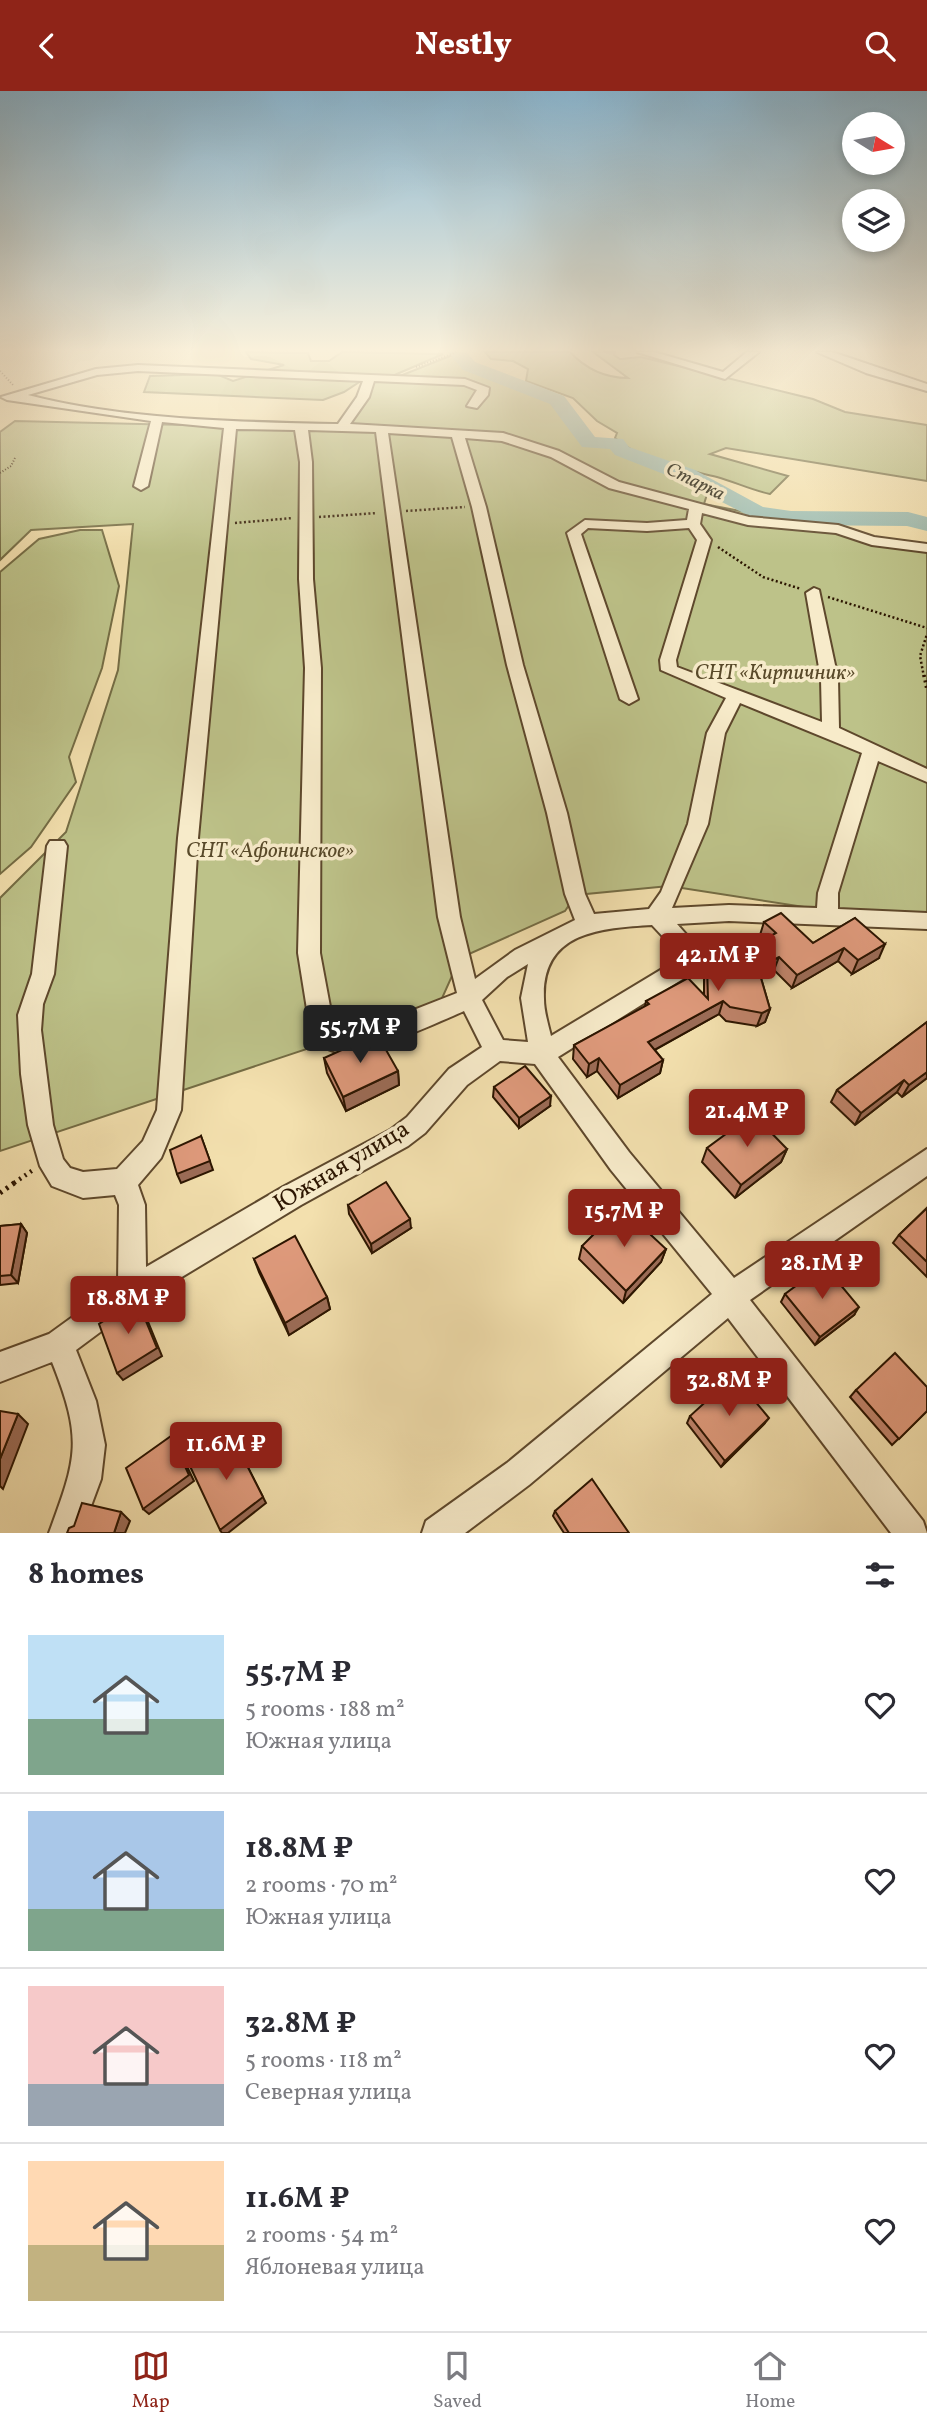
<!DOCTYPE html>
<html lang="en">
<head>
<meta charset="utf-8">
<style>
  :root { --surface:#fff; --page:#f2f2f3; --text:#2b2b33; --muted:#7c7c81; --line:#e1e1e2; --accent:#8f2418 }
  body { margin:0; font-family:Vollkorn,serif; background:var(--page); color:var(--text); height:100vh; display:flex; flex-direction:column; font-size:26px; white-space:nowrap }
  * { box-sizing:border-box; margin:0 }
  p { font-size:23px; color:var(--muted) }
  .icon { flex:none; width:38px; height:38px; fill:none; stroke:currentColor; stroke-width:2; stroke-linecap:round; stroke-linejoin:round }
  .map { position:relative; height:1442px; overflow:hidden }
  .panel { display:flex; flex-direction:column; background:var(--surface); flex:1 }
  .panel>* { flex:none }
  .needle { width:46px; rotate:101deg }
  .fabs { position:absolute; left:842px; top:21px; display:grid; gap:14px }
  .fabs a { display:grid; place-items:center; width:63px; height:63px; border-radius:50%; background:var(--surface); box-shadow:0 4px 10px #0003; font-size:35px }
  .price { position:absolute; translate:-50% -60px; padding:0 16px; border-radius:7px; background:var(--accent); color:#fff; font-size:23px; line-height:46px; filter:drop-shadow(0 2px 4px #0008) }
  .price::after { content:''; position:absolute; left:50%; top:42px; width:21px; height:16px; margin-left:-10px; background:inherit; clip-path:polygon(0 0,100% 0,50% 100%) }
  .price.on { background:#222; color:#fff }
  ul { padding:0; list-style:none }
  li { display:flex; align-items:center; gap:21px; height:175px; padding:0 28px }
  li+li { border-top:2px solid var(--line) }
  li span { display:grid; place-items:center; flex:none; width:196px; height:140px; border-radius:0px; color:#555 }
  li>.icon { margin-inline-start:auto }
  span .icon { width:84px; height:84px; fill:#fffc; stroke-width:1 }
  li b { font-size:30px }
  h2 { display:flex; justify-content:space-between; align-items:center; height:84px; padding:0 28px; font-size:30px }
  header { display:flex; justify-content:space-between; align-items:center; height:91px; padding:0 28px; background:var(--accent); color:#fff; font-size:32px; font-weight:800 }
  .tabs { display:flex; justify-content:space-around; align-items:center; height:98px; border-top:2px solid var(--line); background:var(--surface); font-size:19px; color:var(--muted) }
  .tabs a { display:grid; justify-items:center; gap:4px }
  .tabs .on { color:var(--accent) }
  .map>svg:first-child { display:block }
  .green { fill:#bdc289; stroke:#746c44; stroke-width:2 }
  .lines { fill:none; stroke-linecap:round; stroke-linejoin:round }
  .river { fill:#9dbcb1; fill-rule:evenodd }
  .minor-casing { stroke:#5e482c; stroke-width:4 }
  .path-far4 { stroke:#2c1500; stroke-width:2; stroke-dasharray:1 2; stroke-linecap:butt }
  .path-far3 { stroke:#2c1500; stroke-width:2.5; stroke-dasharray:2 2.5; stroke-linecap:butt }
  .path-far2 { stroke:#2c1500; stroke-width:3.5; stroke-dasharray:2 3.5; stroke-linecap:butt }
  .path-far1 { stroke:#2c1500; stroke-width:4.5; stroke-dasharray:2 4.5; stroke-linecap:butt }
  .path { stroke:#2c1500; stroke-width:5; stroke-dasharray:2.5 5; stroke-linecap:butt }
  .minor { fill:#f7ebca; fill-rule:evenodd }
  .wall { fill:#c0846b; stroke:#2c1500; stroke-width:2 }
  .shaded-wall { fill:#9c6c57; stroke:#2c1500; stroke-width:2 }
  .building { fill:#df9a7c; stroke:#2c1500; stroke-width:2 }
  .labels { text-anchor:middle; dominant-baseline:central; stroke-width:7; stroke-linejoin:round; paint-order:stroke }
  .far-water-label { font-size:19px; font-style:italic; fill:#544f3e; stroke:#f7ebca }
  .park-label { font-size:21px; font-style:italic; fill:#584929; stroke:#f7ebca }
  .near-street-label { font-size:24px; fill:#2c1500; stroke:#f7ebca }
</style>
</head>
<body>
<header><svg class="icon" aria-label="back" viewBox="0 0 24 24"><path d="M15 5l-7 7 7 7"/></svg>Nestly<svg class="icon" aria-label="search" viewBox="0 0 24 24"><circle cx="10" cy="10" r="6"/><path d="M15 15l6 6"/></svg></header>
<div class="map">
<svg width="927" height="1442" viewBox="0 0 927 1442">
  <rect width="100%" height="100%" fill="#f3e0ae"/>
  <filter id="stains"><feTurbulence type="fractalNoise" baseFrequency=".00286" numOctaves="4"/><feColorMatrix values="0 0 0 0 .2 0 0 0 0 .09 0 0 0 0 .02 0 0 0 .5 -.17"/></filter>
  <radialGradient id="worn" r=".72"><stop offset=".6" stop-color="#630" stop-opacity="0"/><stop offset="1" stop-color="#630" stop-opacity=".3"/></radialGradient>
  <g class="green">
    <path d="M246,261L308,262L311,270H329L342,261L443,263L390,286L395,287L455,263L465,275L557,309L589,352H616C631,372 662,373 684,382C693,386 701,392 709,397L704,413L927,456V835L669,795L576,804L565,820L460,867L439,914L0,1060V807L66,741L118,579L133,433L31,439L0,469V341L15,330L344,338L367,286L344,301L323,309L144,301L150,285L216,283L233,290L284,274L251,268Z"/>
    <path d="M485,261H570C585,277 605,287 628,287L593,261H615L614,264L620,268L641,266L813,308L845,321L927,334V390L726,357L710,363L788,385L770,403C751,399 735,391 717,386C681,377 643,371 615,347L617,342L597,330L573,307L526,290L528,278L513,270L491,268Z"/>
    <path d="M80,439H102L119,495L102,577L69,666L76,691L31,756L0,783V481L39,448Z"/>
  </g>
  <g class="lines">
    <path class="river" d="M448,261H466L475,271L564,305L595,346L623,348L629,356L695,379L763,416L791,420L908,421L927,426V440L907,435L791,434L757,429L679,389L615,364L610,358L582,356L550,313L463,279Z"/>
    <g class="minor-casing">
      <g id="minor">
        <path d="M637,261H654L723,281L747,261H759L725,288Z"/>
        <path d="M817,261H832L927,293V300L866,282Z"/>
        <path d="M138,274L465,288L489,297L488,304L477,317L467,315L477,299L464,294L374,290L369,306L350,333L503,342L559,360L619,391L749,426L838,434L874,446L927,453V461L872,454L836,442L748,434L702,422L700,433L711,449L676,569L677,576L822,631L821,588L806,502L814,497L819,499L838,588L839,637L927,678V691L878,670L838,802V818L927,822V838L729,830L677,833L708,868L705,874L558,966L629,1061L734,1187L927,1058V1085L750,1209L923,1430L927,1442H891L728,1227L529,1394L465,1442H422L426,1430L507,1372L712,1203L611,1079L535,973L500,970L467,994L425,1042L408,1055L301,1114L142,1210L76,1259L96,1310L105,1354L101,1388L81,1442H49C77,1366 83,1349 52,1271L0,1291V1261L49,1243L118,1193L119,1114L115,1104L83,1107L52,1095L40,1075L28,1034L21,983L18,924L32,883L47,755L50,750H64L67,755L54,883L43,913L41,939L53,1034L63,1068L70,1077L83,1081L117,1078L143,1050L157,1019L178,747L224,337L162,331L148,395L141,399L134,395L151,330L7,309L1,306L96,278ZM138,280L363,290L357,306L338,333C240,331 123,329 28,304L97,284ZM236,338L295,339L300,371L299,488L305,577L298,862L311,943C319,958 337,963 353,962C371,961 444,929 464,920L482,956L449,978L407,1026L390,1039L283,1096L146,1176L145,1114L138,1094L161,1067L181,1019L198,747ZM308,339L376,341L438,826L457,902L355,942L334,937L320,862L321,577L313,488L312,371ZM388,342L452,346L472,416L507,574L547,722L565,803L575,829L515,859L475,888L460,826ZM465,347L502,350L551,366L609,397L689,418L687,429L647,432L585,429L567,442L620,608L629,613L638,608L581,443L588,437L647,440L689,437L697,449L660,569L661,579L726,607L707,642L688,733L661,801L649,818L594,823L585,803L567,722L523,574L486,416ZM740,612L862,662L818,802L817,817L729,814L672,817L708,733L725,642ZM652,834L682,866L551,945C548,933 544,920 544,908C541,841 600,837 652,834ZM528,873L521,907L528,951L503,949L482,909L507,886Z"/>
      </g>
    </g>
    <g class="path-far4">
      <path d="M416,276L457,261"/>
      <path d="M0,280L13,294"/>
      <path d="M0,382L11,375L15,367"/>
    </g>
    <g class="path-far3">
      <path d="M406,420L465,416"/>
      <path d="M319,426L377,422"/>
      <path d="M235,432L293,427"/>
      <path d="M718,456L763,486L801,498"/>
      <path d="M828,506L927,537"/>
      <path d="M924,586L920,565L927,543"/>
    </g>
    <path class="path-far2" d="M924,584L927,599"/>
    <path class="path-far1" d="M14,1092L33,1079"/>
    <path class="path" d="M0,1102L17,1090"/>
    <use href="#minor" class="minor"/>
  </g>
  <g class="wall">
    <path d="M855,827L879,867L852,883L838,870L792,897L774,879L761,887L770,918L765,931L757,935L726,930L719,923L655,959L663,969L660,982L618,1007L597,980L587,986L573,968L574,954L645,916L646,910L704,904V887L707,873L710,874L714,855L736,864L764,849L760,844L764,831L813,852Z"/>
    <path d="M927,931V987L902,1006L897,1001L855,1034L831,1011L837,999Z"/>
    <path d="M324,967L398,980L399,994L346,1020L327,982Z"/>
    <path d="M494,996L550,1015L519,1037L493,1006Z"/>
    <path d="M707,1057L787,1058L781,1071L735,1107L702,1071Z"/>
    <path d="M348,1114L411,1137L372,1162L349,1123Z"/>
    <path d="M927,1117V1186L893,1152L899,1144Z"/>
    <path d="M21,1133L27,1142L18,1192L0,1194V1135Z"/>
    <path d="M582,1155L666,1158L661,1171L623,1212L579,1168Z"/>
    <path d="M254,1168L327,1206L330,1218L289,1244L259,1181Z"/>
    <path d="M785,1203L854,1224L815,1254L781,1211Z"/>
    <path d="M856,1299L927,1320L892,1354L850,1306Z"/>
    <path d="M690,1325L764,1333L721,1376L687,1332Z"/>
    <path d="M555,1420L629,1442H564L553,1425Z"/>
  </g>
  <g class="shaded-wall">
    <path d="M885,853L879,867L852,883L858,869Z"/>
    <path d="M844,857L838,870L792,897L797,884Z"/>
    <path d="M779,866L774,879L754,891L758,877Z"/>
    <path d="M723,910L719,923L645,964L648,951Z"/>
    <path d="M770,918L765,931L757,935L762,922Z"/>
    <path d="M599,967L597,980L587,986L589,973Z"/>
    <path d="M663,969L660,982L618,1007L620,994Z"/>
    <path d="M398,980L399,994L346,1020L343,1006Z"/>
    <path d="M927,981V987L902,1006L909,994Z"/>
    <path d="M904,989L897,1001L855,1034L861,1022Z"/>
    <path d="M551,1005L550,1015L519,1037V1027Z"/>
    <path d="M201,1045L213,1079L181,1092L177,1083Z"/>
    <path d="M787,1058L781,1071L735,1107L741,1094Z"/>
    <path d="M410,1128L411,1137L372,1162L371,1153Z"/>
    <path d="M21,1133L27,1142L18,1192L11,1184Z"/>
    <path d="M666,1158L661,1171L623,1212L626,1200Z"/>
    <path d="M327,1206L330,1218L289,1244L285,1232Z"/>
    <path d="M137,1208L142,1216L162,1265L123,1289L117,1282Z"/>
    <path d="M859,1216L854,1224L815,1254L820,1246Z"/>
    <path d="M18,1323L28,1333L3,1398L0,1395V1368Z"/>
    <path d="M769,1327L764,1333L721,1376L725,1370Z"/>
    <path d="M231,1343L266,1412L228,1442H222L220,1439Z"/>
    <path d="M171,1345L175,1351L194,1390L149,1423L143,1418Z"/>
    <path d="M121,1421L130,1430L125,1442H114Z"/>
  </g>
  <g class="building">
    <path d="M781,822L813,852L855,827L885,853L858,869L844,857L797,884L779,866L758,877L770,918L762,922L730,916L723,910L648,951L663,969L620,994L599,967L589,973L574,954L649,913L646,910L688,887L708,908L707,873L712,874L714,855L736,864L776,842L764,831Z"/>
    <path d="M927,931V981L909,994L904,989L861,1022L837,999Z"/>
    <path d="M377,943L398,980L343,1006L324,967Z"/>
    <path d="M525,975L551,1005L519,1027L494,996Z"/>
    <path d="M753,1023L787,1058L741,1094L707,1057Z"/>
    <path d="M201,1045L210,1070L177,1083L170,1059Z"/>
    <path d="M386,1091L410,1128L371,1153L348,1114Z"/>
    <path d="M621,1116L666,1158L626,1200L582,1155Z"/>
    <path d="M927,1117V1171L899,1144Z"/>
    <path d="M21,1133L11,1184L0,1185V1135Z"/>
    <path d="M295,1145L327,1206L285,1232L254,1168Z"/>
    <path d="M824,1174L859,1216L820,1246L785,1203Z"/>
    <path d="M137,1208L157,1257L117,1282L99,1233Z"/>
    <path d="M895,1262L927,1296V1320L899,1348L856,1299Z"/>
    <path d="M734,1285L769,1327L725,1370L690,1325Z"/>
    <path d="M0,1320L18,1323L0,1368Z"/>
    <path d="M231,1343L263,1406L220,1439L189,1373Z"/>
    <path d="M171,1345L189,1384L143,1418L126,1377Z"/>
    <path d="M592,1388L629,1442H569L555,1420Z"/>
    <path d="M82,1412L121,1421L114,1442H67L69,1437L74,1435Z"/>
  </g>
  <linearGradient id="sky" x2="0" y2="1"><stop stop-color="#8ab7d2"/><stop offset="0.56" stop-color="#faf1db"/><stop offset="1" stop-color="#faf1db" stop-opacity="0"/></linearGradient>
  <rect width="927" height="463" fill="url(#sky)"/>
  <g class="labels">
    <g class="far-water-label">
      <text transform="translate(695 391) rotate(26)">Старка</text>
    </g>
    <g class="park-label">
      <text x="775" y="582">СНТ «Кирпичник»</text>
      <text x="270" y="760">СНТ «Афонинское»</text>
    </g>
    <g class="near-street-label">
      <text transform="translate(342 1076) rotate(-31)">Южная улица</text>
    </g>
  </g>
  <rect width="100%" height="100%" filter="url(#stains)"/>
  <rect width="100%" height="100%" fill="url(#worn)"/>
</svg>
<div class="fabs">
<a><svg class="needle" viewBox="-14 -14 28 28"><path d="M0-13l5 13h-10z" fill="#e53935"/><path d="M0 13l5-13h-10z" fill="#7c7c81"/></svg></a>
<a><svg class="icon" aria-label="layers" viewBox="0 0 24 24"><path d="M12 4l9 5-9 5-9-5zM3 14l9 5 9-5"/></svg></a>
</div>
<b class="price" style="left:718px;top:902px">42.1M ₽</b>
<b class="price on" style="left:360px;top:974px">55.7M ₽</b>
<b class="price" style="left:747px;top:1058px">21.4M ₽</b>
<b class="price" style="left:624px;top:1158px">15.7M ₽</b>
<b class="price" style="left:822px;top:1210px">28.1M ₽</b>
<b class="price" style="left:128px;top:1245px">18.8M ₽</b>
<b class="price" style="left:729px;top:1327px">32.8M ₽</b>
<b class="price" style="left:226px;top:1391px">11.6M ₽</b>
</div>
<section class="panel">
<h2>8 homes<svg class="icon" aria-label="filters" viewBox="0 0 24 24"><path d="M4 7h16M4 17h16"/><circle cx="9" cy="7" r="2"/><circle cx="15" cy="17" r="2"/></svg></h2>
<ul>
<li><span style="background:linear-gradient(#bfe0f5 60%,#7fa58c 0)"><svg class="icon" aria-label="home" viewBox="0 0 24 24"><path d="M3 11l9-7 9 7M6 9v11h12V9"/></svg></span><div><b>55.7M ₽</b><p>5 rooms · 188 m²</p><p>Южная улица</p></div><svg class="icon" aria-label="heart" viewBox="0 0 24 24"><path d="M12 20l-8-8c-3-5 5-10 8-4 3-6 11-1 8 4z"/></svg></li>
<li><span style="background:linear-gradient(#a9c7e8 70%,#7fa58c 0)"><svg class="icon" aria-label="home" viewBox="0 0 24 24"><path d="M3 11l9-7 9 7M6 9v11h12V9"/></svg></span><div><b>18.8M ₽</b><p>2 rooms · 70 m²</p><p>Южная улица</p></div><svg class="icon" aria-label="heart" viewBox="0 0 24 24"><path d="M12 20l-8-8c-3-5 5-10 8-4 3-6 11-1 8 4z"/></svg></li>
<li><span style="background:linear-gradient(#f6c9c9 70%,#9aa5b1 0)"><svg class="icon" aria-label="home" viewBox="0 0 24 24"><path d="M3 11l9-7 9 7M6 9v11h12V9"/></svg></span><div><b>32.8M ₽</b><p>5 rooms · 118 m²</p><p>Северная улица</p></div><svg class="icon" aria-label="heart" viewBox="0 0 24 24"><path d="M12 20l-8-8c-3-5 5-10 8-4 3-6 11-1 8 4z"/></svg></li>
<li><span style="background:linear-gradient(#ffd9b3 60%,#c2b280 0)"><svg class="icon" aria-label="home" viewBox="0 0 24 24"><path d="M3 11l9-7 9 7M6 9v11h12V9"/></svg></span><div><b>11.6M ₽</b><p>2 rooms · 54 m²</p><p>Яблоневая улица</p></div><svg class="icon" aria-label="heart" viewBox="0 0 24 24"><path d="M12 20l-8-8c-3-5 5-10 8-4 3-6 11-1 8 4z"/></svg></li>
</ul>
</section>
<nav class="tabs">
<a class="on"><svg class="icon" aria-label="map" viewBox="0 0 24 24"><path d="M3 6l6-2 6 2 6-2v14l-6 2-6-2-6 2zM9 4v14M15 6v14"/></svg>Map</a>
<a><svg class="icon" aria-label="saved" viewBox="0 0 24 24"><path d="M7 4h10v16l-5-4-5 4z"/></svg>Saved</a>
<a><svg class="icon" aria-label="home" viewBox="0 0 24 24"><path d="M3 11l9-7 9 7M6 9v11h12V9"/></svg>Home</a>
</nav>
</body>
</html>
